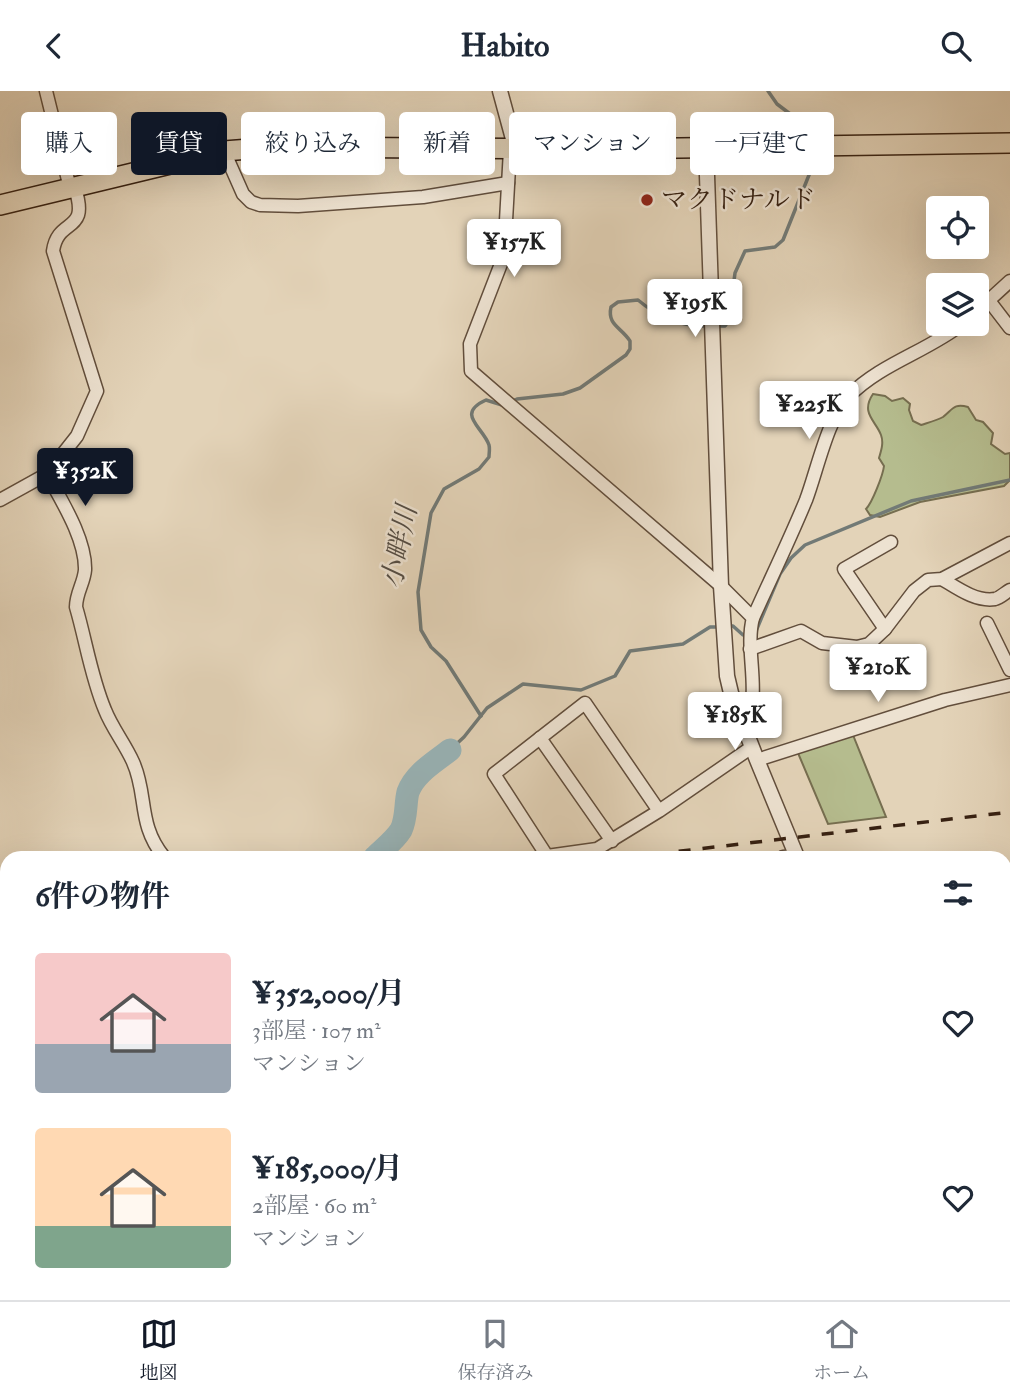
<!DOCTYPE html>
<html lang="ja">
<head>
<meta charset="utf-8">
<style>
  :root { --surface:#fff; --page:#f2f2f3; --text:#1f2937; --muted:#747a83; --line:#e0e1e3; --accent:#111827 }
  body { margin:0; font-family:"IM FELL Double Pica","Noto Serif JP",serif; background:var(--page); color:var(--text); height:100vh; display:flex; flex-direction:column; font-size:26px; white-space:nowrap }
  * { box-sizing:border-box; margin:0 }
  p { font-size:23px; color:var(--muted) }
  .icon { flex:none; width:38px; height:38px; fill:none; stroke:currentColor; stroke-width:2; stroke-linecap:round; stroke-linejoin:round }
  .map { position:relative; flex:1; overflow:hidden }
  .sheet { position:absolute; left:0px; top:760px; width:1012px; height:450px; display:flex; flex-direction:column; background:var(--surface); border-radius:21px 21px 0 0; box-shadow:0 7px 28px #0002 }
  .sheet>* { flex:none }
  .banner { position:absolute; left:21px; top:21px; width:970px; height:63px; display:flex; gap:14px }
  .fabs { position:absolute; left:926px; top:105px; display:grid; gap:14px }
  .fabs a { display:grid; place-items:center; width:63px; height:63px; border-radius:7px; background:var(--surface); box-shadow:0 7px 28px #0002; font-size:35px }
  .price { position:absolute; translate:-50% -60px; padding:0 16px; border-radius:7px; background:#fff; color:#222; font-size:23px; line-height:46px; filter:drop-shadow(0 2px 4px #0008) }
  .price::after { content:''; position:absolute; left:50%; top:42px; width:21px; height:16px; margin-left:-10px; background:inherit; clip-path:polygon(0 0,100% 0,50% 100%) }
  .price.active { background:var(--accent); color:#fff }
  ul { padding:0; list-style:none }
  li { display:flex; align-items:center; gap:21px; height:175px; padding:0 35px }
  li span { display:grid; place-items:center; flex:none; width:196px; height:140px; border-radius:7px; color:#555 }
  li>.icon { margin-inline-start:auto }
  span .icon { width:84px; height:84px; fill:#fffc; stroke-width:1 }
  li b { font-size:30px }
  h2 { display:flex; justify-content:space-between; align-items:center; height:84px; padding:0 35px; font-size:30px }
  .chip { padding:0 24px; border-radius:7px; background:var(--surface); box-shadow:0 7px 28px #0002; font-size:24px; line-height:63px }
  .chip.active { background:var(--accent); color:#fff }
  header { display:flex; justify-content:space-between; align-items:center; height:91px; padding:0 35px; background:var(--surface); font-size:32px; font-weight:800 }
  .menu { display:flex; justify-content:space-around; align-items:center; height:98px; border-top:2px solid var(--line); background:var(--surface); font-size:19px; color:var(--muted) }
  .menu a { display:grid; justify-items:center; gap:4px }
  .menu .active { color:var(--accent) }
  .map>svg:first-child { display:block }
  .green { fill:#b5bc8e; stroke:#766e50; stroke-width:2 }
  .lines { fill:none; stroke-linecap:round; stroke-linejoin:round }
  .stream { stroke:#727a76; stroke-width:3.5 }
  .river { stroke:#99b5b9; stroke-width:23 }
  .minor-casing { stroke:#624e3c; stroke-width:15 }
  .tertiary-casing { stroke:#624e3c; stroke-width:17 }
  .primary-casing { stroke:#372112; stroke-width:22 }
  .minor { stroke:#ede2d1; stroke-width:12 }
  .tertiary { stroke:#ede2d1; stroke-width:14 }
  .primary { stroke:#e3d3b8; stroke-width:19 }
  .rail { stroke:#372112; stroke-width:3.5; stroke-dasharray:12 12; stroke-linecap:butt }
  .poi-dot { fill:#8f2418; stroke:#ede2d1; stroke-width:2.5 }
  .labels { text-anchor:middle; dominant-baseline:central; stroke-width:5; stroke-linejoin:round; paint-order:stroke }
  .poi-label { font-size:26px; fill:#372112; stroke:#ede2d1; text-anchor:start }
  .water-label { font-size:28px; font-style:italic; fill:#544d44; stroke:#ede2d1 }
</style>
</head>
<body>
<header><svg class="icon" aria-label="back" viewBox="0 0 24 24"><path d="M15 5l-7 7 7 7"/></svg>Habito<svg class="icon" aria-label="search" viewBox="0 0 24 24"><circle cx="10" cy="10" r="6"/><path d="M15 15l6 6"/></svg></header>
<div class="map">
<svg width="1010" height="1209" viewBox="0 0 1010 1209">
  <rect width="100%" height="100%" fill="#e3d3b8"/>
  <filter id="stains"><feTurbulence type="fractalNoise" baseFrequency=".00286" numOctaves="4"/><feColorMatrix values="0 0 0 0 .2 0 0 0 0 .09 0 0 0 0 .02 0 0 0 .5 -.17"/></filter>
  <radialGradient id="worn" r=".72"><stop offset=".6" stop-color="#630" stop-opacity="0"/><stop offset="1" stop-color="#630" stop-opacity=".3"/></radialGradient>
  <g class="green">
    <path d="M873,303L885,305L892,310L903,307L910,313L909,319L913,330L921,334C927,332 938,329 943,326C953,318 954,312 968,316L976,329L983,331L993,342L991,353L1005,363L1010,362V389L1004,395L920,411L880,426L870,424L866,418C872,412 883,384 884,375L879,367C881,360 884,352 881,344C876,330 860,322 873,303Z"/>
    <path d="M853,644L886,726L828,733L798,662Z"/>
    <path d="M1010,884V1090L1005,1093L1004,888Z"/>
    <path d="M430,1202H593L579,1209H420Z"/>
  </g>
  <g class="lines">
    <g class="stream">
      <path d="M768,0L777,13L810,38L811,49"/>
      <path d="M716,235H725L729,229L735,182L745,160L775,156L783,149L811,79V60"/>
      <path d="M512,310L517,308L563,303L580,297L626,264L630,258V250C621,236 607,234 611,216L618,211L638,209C658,226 682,236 708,235"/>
      <path d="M726,535H733L743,544H747"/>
      <path d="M756,540L780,483L791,467L805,454L911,410L1010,389"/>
      <path d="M481,625L446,570L431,556L421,539L418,501L431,422L444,398L479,378L489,366C489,362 490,358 489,354C483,336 455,323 486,309L502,314"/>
      <path d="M450,659L464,646L487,617L523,593L581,599L615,585L630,560L683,553L710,536H719"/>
    </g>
    <g class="river">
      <path d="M375,766C383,758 395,749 401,739C407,727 405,713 408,701C415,682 435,671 450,659"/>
      <path d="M0,898L7,896"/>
    </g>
    <g class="minor-casing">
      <g id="minor">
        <path d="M46,0L70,97"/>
        <path d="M510,59L504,165L470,253L471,280L721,495L753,527"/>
        <path d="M224,60L243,103L251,111L260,114L298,115L423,106L508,92"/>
        <path d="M75,97C90,144 58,125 53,160L97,300L77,345L47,383C61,409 86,448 85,479C84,492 76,502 76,516C86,550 91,586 105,619C112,637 125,653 133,671C148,704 137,733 164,766"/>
        <path d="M990,211L1010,237"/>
        <path d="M976,221L1010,190"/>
        <path d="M0,409L47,383"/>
        <path d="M942,488C957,497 976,511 995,508C1000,507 1006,501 1010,499"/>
        <path d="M987,532L1010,579"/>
        <path d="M885,538L844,478L891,451"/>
        <path d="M750,558L801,540L822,552L857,556L869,553L885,538L914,500L928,489L942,488L1010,452"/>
        <path d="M744,634C763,605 744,560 753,527C771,487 790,448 806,409C817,380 828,326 849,305C880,273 928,260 962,233"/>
        <path d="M540,647L612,750"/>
        <path d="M757,669L945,609L1010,594"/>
        <path d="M659,720L585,612L494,683L547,765L597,758L659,720L752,656"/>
        <path d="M783,766L797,765"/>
        <path d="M0,1012L7,1011"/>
        <path d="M185,1209L193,1202"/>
      </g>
    </g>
    <g class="tertiary-casing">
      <g id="tertiary">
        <path d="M500,0L516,59"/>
        <path d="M706,55L721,495L727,585L731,602L757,669L797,766"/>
        <path d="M1004,1130L1010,1139"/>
        <path d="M1004,1198L1010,1191"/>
        <path d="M976,1209L988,1202"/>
      </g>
    </g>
    <g class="primary-casing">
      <path id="primary" d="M0,114L224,60L276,56L612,58L1010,52"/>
    </g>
    <use href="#minor" class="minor"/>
    <use href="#tertiary" class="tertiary"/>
    <use href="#primary" class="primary"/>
    <g class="rail">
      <path d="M631,766L1010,721"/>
      <path d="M0,841L7,840"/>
    </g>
  </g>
  <circle class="poi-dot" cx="647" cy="109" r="7"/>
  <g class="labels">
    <g class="poi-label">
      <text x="661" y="109">マクドナルド</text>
    </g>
    <g class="water-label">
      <text transform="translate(400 456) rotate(-79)">小畔川</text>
    </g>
  </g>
  <rect width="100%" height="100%" filter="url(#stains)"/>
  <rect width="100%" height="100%" fill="url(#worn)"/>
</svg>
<div class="fabs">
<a><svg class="icon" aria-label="locate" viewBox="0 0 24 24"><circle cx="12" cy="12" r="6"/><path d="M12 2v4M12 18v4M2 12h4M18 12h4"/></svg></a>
<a><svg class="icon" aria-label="layers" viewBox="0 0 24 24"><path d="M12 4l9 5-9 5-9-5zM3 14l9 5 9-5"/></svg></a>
</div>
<b class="price" style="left:514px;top:188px">¥157K</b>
<b class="price" style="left:695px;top:248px">¥195K</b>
<b class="price" style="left:809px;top:350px">¥225K</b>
<b class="price active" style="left:85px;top:417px">¥352K</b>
<b class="price" style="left:878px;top:613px">¥210K</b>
<b class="price" style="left:735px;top:661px">¥185K</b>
<div class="banner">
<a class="chip">購入</a>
<a class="chip active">賃貸</a>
<a class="chip">絞り込み</a>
<a class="chip">新着</a>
<a class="chip">マンション</a>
<a class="chip">一戸建て</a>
</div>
<section class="sheet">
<h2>6件の物件<svg class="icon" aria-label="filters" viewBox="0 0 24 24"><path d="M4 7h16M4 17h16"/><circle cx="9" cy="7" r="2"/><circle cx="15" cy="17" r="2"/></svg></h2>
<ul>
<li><span style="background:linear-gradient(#f6c9c9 65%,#9aa5b1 0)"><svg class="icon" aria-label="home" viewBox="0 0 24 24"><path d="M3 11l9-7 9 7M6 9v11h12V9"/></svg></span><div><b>¥352,000/月</b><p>3部屋 · 107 m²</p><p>マンション</p></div><svg class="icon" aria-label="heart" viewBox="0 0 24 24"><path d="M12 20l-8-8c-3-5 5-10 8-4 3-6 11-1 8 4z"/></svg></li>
<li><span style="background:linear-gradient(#ffd9b3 70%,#7fa58c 0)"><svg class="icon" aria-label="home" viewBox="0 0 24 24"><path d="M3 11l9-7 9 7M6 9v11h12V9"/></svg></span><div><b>¥185,000/月</b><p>2部屋 · 60 m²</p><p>マンション</p></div><svg class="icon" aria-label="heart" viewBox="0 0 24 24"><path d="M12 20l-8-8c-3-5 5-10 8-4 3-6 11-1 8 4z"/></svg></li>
</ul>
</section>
</div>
<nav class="menu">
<a class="active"><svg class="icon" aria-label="map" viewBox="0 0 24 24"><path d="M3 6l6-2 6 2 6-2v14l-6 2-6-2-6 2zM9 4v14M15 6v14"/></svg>地図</a>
<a><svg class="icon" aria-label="saved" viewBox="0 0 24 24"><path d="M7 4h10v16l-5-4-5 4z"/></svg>保存済み</a>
<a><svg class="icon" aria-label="home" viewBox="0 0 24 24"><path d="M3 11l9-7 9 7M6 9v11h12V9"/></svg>ホーム</a>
</nav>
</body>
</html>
